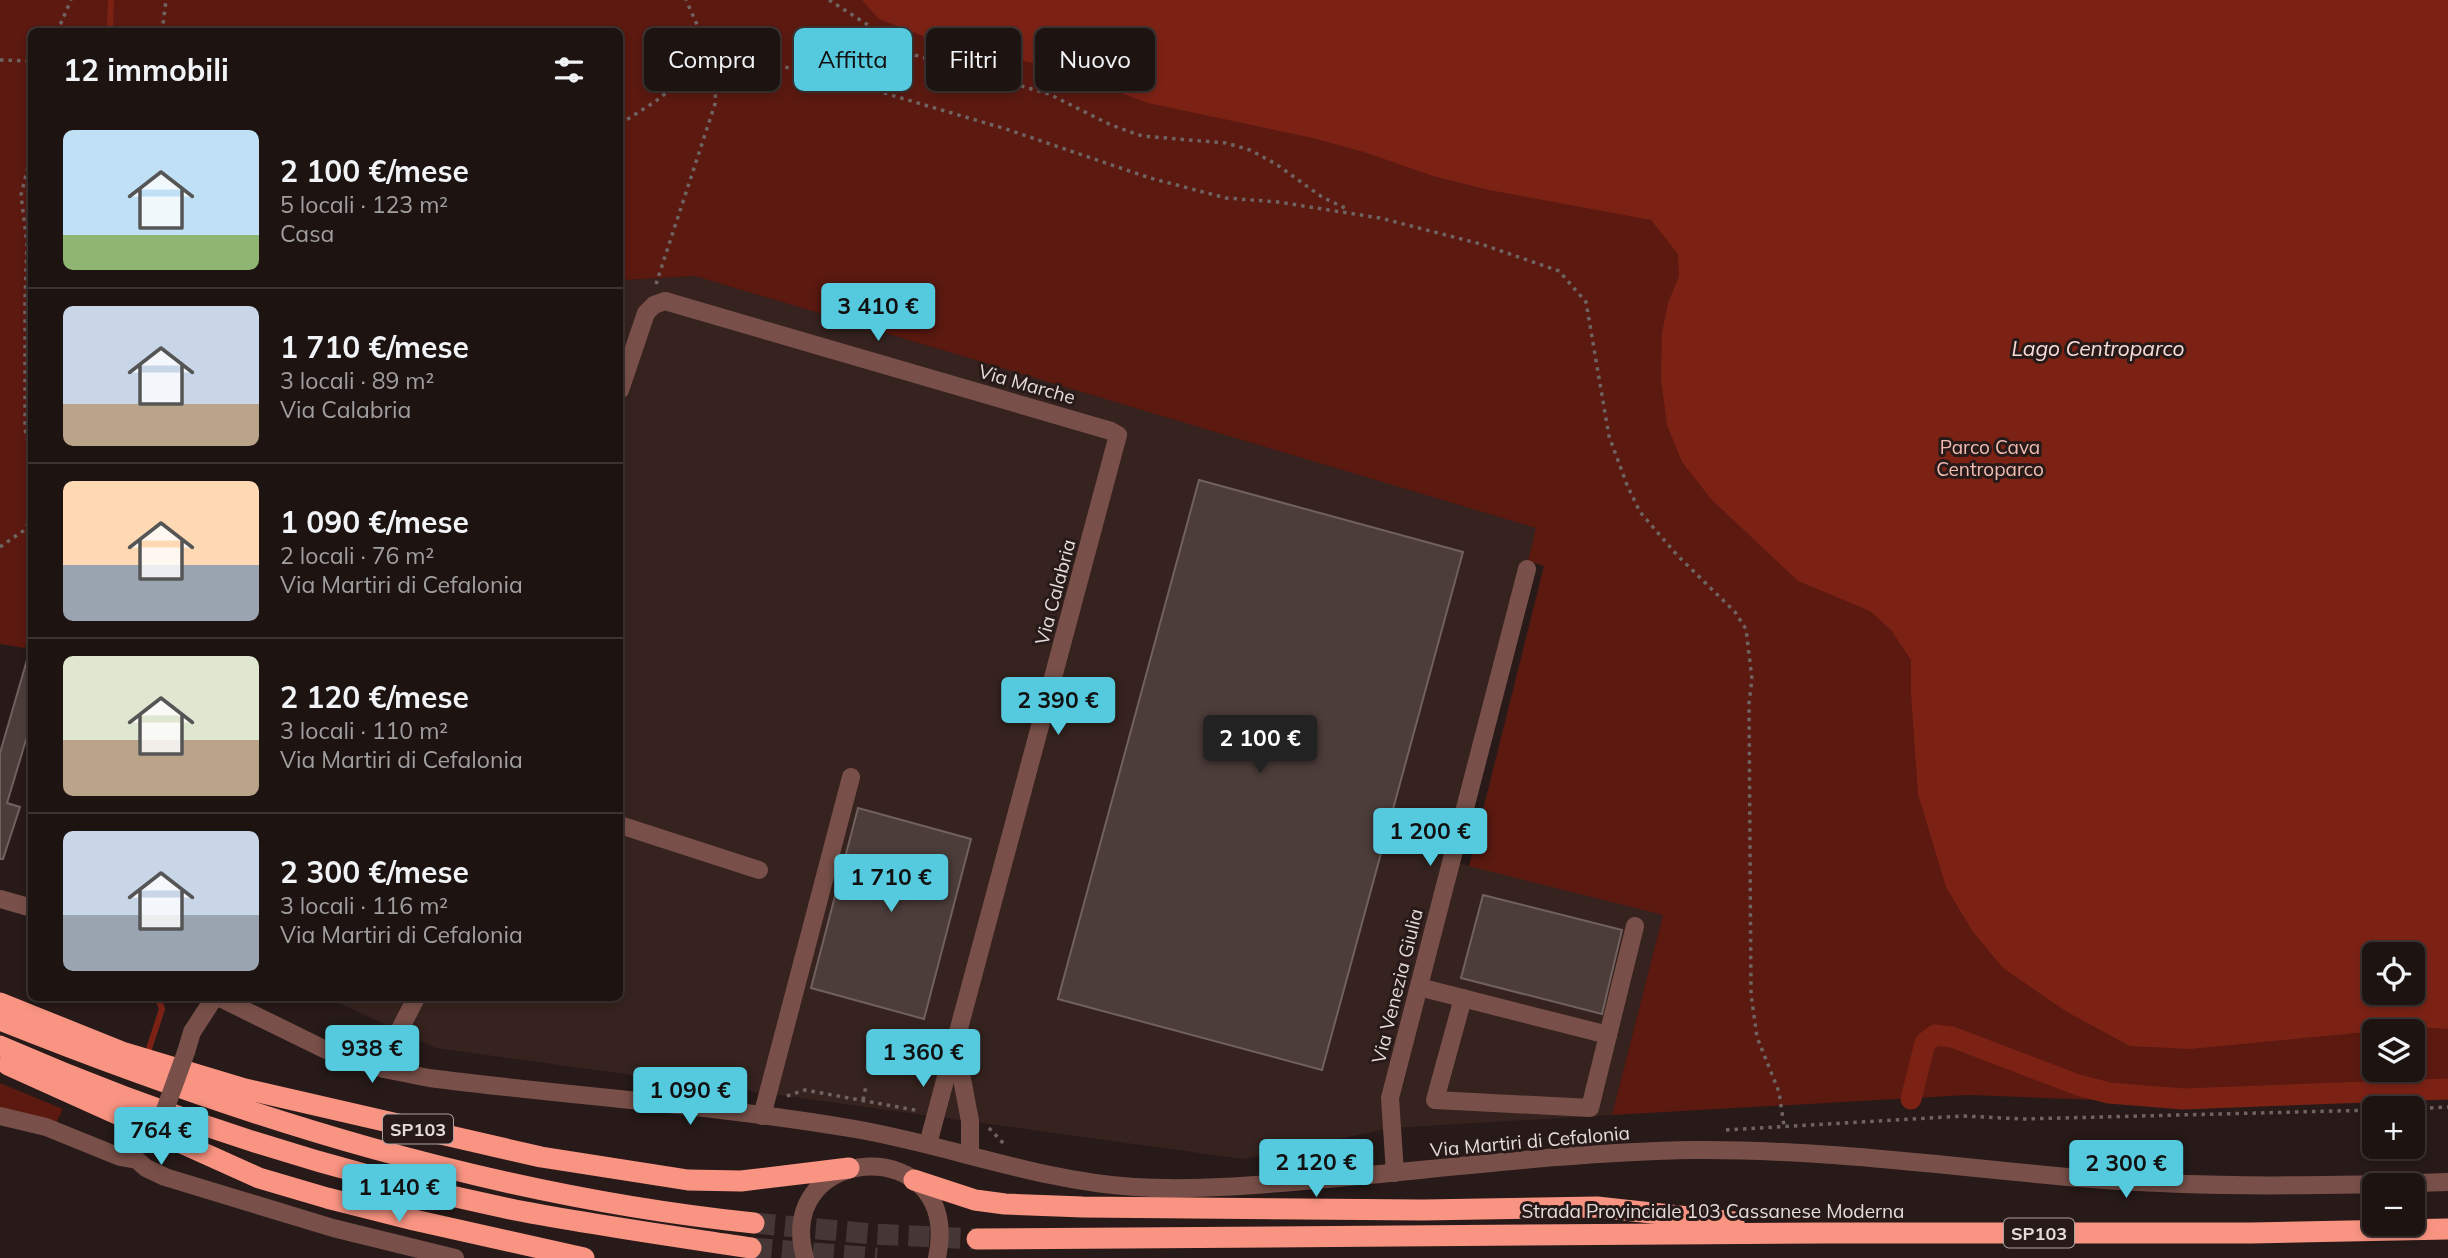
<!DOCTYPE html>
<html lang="it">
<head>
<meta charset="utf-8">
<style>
  :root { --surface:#1d1412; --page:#2a2120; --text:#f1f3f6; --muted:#a09e9f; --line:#3b3332; --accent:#55cadf }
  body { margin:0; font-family:Mulish,sans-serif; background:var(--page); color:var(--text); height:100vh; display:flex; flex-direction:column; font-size:26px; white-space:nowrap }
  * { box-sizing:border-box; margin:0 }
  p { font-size:23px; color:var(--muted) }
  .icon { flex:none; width:38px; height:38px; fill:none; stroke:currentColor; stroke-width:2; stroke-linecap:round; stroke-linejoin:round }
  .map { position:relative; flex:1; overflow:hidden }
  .drawer { position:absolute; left:28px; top:28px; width:595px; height:973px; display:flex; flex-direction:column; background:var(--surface); border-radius:10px; box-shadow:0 4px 10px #0003,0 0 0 2px var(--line) }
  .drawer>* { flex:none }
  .guide { position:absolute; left:644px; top:28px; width:665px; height:63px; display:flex; gap:14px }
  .buttons { position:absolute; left:2362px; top:942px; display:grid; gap:14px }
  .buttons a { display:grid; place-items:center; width:63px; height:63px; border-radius:10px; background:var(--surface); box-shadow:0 4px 10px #0003,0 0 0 2px var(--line); font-size:35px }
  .price { position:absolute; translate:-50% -60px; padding:0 16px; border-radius:7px; background:var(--accent); color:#111; font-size:23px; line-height:46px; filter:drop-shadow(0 2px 4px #0008) }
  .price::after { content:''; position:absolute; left:50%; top:42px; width:21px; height:16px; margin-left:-10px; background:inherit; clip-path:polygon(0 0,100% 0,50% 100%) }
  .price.on { background:#222; color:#fff }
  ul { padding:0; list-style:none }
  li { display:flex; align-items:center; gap:21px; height:175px; padding:0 35px }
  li+li { border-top:2px solid var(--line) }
  li span { display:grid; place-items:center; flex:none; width:196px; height:140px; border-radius:10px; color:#555 }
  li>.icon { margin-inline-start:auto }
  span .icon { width:84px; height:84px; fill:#fffc; stroke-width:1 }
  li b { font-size:30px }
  h2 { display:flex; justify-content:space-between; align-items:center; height:84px; padding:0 35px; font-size:30px }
  .tag { padding:0 24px; border-radius:10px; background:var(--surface); box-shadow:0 4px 10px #0003,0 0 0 2px var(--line); font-size:24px; line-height:63px }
  .tag.on { background:var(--accent); color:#111 }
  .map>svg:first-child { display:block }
  .built { fill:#36231f }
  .green { fill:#5b1910; fill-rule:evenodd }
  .water { fill:#7c2215; fill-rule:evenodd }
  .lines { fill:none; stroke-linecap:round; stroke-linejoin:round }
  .stream { stroke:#7c2215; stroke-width:6 }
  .canal { stroke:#7c2215; stroke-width:21 }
  .building { fill:#4c3d3a; stroke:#71615e; stroke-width:2 }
  .highway-tunnel { stroke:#443735; stroke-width:21; stroke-dasharray:21 10; stroke-linecap:butt }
  .path { stroke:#706462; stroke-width:3.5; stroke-dasharray:3.5 5; stroke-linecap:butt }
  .minor { stroke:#795049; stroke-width:18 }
  .highway { stroke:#fa9482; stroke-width:21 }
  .minor-bridge { stroke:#795049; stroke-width:18 }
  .labels { text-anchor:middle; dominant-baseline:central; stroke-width:6; stroke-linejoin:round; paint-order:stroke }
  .shield { fill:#271a18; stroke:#ada2a0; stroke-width:2 }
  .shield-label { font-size:18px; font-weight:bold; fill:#e6dcda }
  .street-label { font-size:19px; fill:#e6dcda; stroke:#271a18 }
  .park-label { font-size:19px; fill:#f0bbb1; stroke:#271a18 }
  .water-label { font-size:21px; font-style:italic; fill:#f7dcd6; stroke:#271a18 }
</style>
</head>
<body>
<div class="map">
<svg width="2448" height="1258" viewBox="0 0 2448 1258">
  <rect width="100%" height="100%" fill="#271a18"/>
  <path class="built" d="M695,276L1537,528L1451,861L1663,915L1612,1115L1391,1128L1243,1159L436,1048L329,998H620V278L625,280Z"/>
  <g class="green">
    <path d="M0,0H2448V1094L2179,1103L1968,1095L1612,1115L1663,915L1469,866L1544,566L1528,561L1536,528L695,276L625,280L620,278V32H32V618L25,648L0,644ZM2375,954H2413V992H2375ZM2375,1031H2413V1069H2375Z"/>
    <path d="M0,1083L63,1109L53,1129L0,1116Z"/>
  </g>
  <path class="water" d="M862,0H2448V1029L2418,1027L2190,1049L2130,1046L2067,1012L2003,968L1973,932L1946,887L1918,794L1911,693V660L1891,630L1870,611L1798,581L1711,499L1682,462L1667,425L1661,379L1662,333L1668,303L1679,276L1678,254L1651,220L1489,190L1433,176L1364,152L1313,138L1148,103L1121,93L1070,69L972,52L947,45L879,19ZM2375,954H2413V992H2375Z"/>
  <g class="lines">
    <g class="stream">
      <path d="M110,32L111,0"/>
      <path d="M147,1055L162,1009L158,998"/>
      <path d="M117,1139L124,1121"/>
    </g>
    <path class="canal" d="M1911,1099L1925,1043L1935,1035L1952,1037L2078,1085L2109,1093L2183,1099L2448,1089"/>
  </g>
  <g class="building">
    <path d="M1199,480L1463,552L1322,1070L1058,999Z"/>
    <path d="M27,660L32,661V720L7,803L20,807L3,859H0V753Z"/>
    <path d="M858,808L971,839L924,1019L811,988Z"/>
    <path d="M1483,895L1622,930L1602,1014L1461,978Z"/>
  </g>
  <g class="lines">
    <g class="highway-tunnel">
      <path d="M754,1223L873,1234L977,1239"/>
      <path d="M751,1248L877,1258"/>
    </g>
    <g class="path">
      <path d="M829,0L915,55L1049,94L1111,125L1142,136L1226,143L1250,150L1276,164L1322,197L1349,210"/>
      <path d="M57,32L71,0"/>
      <path d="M162,32L166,0"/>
      <path d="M0,60L32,61"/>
      <path d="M620,124L656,101L704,63L717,58L753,60L830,77L1006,129L1150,178L1226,198L1278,202L1380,218L1481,244L1559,271L1586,302L1609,436L1627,485L1640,512L1677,555L1735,612L1746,629L1752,679L1749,703L1751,994L1757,1037L1779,1092L1784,1126"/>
      <path d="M32,151L21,195L27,244L25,299V429L32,459"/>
      <path d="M656,284L715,104C718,66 701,34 686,0"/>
      <path d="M0,547L23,531L32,518"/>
      <path d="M787,1096L805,1090L920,1111"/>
      <path d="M863,1100L866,1086"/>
      <path d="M2413,1109L2448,1107"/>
      <path d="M989,1128L1005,1145"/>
      <path d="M1726,1130L1964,1116L2023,1119L2375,1110"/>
    </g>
    <g class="minor">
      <path d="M620,390L646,313L654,305L665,301L1111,431L1118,435L928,1144"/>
      <path d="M620,825L759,870"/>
      <path d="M0,899L32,908"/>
      <path d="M1419,987L1608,1035"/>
      <path d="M220,998L326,1050L384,1069L429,1078C570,1096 714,1105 855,1129C948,1145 1039,1181 1134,1187C1202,1191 1270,1184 1338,1178C1456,1167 1575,1152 1694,1150C1827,1149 1959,1168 2091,1179C2210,1188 2328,1186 2448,1182"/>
      <path d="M1463,998L1435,1100L1590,1108L1635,926"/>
      <path d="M956,1047L970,1121V1154"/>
      <path d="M186,1052L192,1032L214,998"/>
      <path d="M384,1069L397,1035L416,998"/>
      <path d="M0,1116L46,1127L120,1157L137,1160L146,1168L165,1177L333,1228L455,1258"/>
      <path d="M762,1116L851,777"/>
      <path d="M1395,1173L1390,1098L1527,569"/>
      <path d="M805,1258C772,1141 964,1131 937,1258"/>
    </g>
    <g class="highway">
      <path d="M0,1003L122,1052L245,1089L541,1157L688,1180L741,1181L849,1168"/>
      <path d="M0,1020C243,1117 493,1196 754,1223"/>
      <path d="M0,1046C165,1118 339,1174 515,1210C593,1225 672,1236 751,1248"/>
      <path d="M8,1065L259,1178L327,1198L414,1220L584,1258"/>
      <path d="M914,1180L975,1200L1005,1204L1083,1207L1423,1210L1597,1207L1734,1222"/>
      <path d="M977,1239L1823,1233H2251L2448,1229"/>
    </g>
    <path class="minor-bridge" d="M153,1143L186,1052"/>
  </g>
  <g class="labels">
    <g class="shield">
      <rect x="383" y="1114.5" width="70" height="29" rx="5"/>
      <rect x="2004" y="1218.5" width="70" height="29" rx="5"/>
    </g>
    <g class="shield-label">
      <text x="418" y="1129">SP103</text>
      <text x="2039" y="1233">SP103</text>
    </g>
    <g class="street-label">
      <text transform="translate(1027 384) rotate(16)">Via Marche</text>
      <text transform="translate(1055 592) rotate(-75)">Via Calabria</text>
      <text transform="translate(1397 986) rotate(-76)">Via Venezia Giulia</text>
      <text transform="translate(1530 1141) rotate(-5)">Via Martiri di Cefalonia</text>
      <text x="1713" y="1211">Strada Provinciale 103 Cassanese Moderna</text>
    </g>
    <g class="park-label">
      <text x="1990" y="447">Parco Cava<tspan x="1990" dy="22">Centroparco</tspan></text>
    </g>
    <g class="water-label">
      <text x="2098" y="348">Lago Centroparco</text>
    </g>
  </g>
</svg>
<div class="buttons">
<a><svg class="icon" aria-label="locate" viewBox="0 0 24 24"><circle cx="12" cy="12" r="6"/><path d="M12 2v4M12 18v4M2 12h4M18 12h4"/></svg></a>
<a><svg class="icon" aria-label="layers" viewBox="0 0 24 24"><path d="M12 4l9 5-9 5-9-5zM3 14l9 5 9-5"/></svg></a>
<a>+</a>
<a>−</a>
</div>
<b class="price" style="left:878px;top:343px">3 410 €</b>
<b class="price" style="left:1058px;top:737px">2 390 €</b>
<b class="price on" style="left:1260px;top:775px">2 100 €</b>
<b class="price" style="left:1430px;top:868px">1 200 €</b>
<b class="price" style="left:891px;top:914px">1 710 €</b>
<b class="price" style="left:372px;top:1085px">938 €</b>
<b class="price" style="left:923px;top:1089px">1 360 €</b>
<b class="price" style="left:690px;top:1127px">1 090 €</b>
<b class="price" style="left:161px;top:1167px">764 €</b>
<b class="price" style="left:1316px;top:1199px">2 120 €</b>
<b class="price" style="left:2126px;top:1200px">2 300 €</b>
<b class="price" style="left:399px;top:1224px">1 140 €</b>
<div class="guide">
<a class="tag">Compra</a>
<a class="tag on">Affitta</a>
<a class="tag">Filtri</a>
<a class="tag">Nuovo</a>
</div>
<section class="drawer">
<h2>12 immobili<svg class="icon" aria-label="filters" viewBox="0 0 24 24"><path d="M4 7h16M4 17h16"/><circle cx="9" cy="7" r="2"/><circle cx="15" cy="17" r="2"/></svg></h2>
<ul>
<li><span style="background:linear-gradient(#bfe0f5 75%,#8fb573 0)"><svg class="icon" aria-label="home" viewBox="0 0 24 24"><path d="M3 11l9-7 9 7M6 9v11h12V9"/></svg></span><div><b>2 100 €/mese</b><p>5 locali · 123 m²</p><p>Casa</p></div></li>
<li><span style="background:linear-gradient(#c9d6e8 70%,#b9a48a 0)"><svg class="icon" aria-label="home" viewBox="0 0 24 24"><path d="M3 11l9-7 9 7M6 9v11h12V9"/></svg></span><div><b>1 710 €/mese</b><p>3 locali · 89 m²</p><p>Via Calabria</p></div></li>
<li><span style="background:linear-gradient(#ffd9b3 60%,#9aa5b1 0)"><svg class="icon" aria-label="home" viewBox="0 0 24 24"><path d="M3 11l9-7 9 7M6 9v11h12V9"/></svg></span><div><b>1 090 €/mese</b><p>2 locali · 76 m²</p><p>Via Martiri di Cefalonia</p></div></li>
<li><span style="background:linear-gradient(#dfe7d0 60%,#b9a48a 0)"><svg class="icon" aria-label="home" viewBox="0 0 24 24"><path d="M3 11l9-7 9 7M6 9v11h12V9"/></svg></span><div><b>2 120 €/mese</b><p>3 locali · 110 m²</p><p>Via Martiri di Cefalonia</p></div></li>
<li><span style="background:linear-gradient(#c9d6e8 60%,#9aa5b1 0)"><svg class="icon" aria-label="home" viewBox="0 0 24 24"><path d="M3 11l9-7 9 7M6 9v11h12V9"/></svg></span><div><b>2 300 €/mese</b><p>3 locali · 116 m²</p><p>Via Martiri di Cefalonia</p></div></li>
</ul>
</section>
</div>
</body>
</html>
